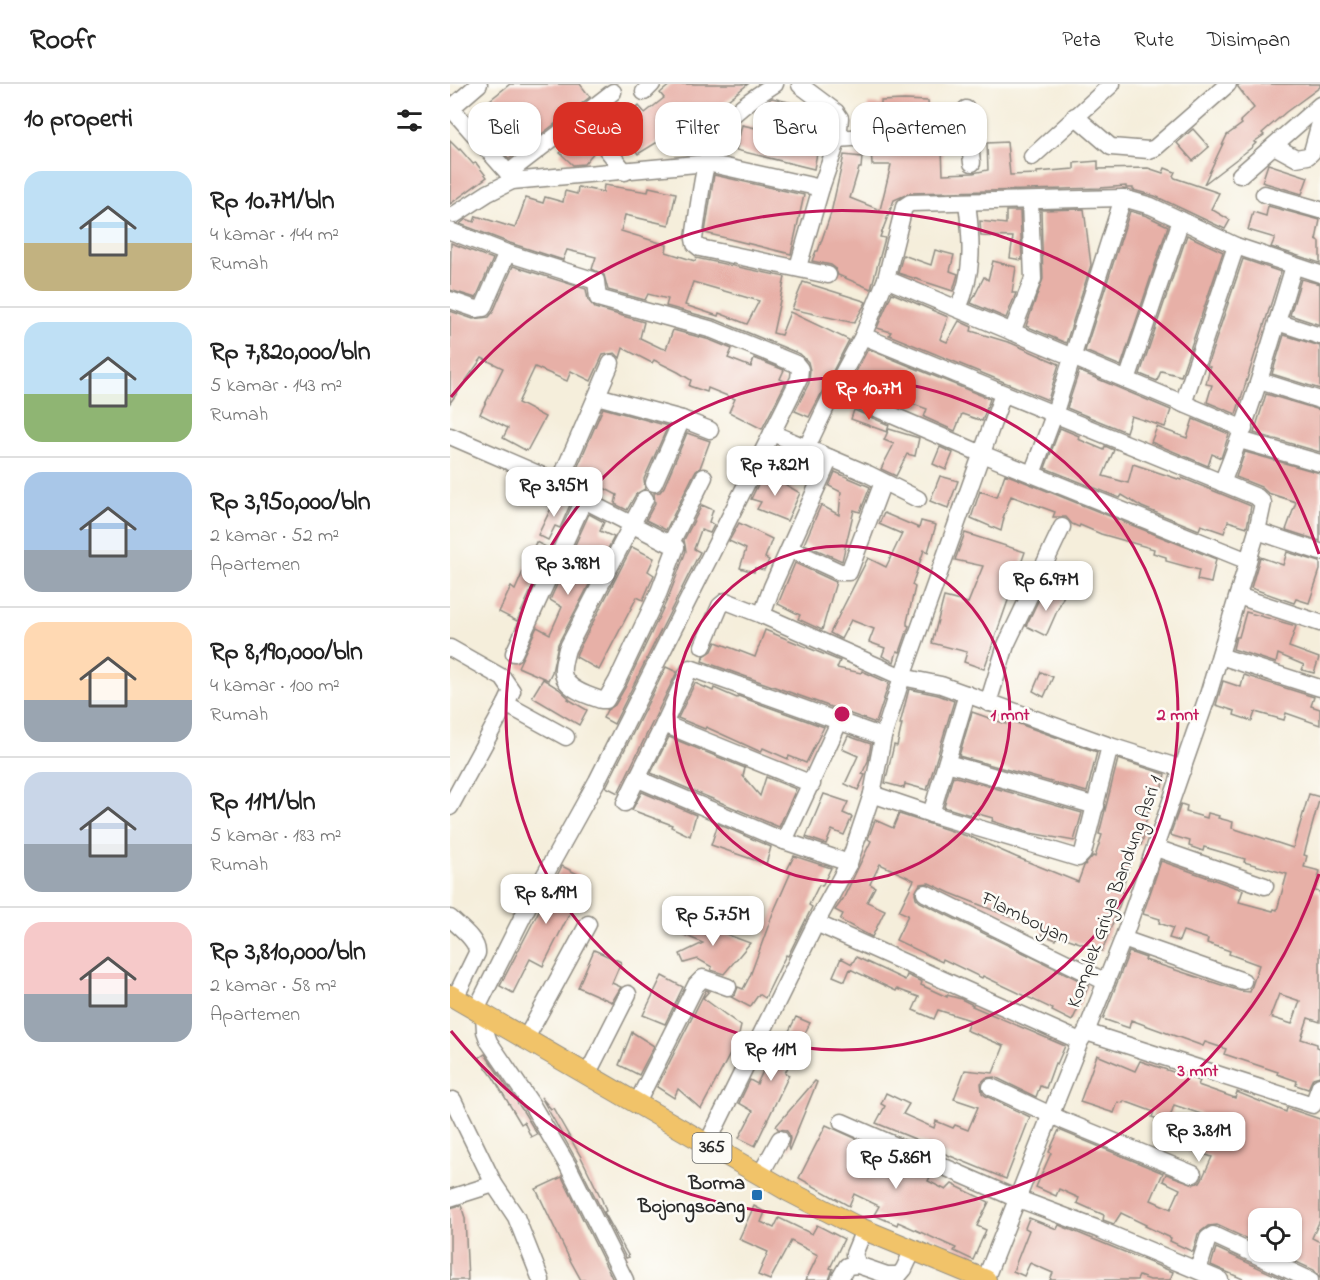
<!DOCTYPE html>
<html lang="id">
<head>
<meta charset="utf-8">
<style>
  :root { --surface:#fff; --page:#f2f2f2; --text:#222; --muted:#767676; --line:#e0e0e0; --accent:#d93025 }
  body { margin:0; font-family:"Indie Flower",sans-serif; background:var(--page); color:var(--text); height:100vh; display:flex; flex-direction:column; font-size:22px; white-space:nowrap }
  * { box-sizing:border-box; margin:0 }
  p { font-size:20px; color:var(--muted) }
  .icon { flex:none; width:33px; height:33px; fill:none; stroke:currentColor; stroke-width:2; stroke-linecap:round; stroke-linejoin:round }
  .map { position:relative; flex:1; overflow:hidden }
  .details { display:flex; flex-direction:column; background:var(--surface); width:450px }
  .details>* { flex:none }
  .guide { position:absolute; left:18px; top:18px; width:570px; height:54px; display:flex; gap:12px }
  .tools { position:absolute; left:798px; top:1124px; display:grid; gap:12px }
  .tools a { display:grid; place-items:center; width:54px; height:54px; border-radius:12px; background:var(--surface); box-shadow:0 2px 4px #0004; font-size:30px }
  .price { position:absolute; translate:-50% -51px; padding:0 14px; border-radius:12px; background:#fff; color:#222; font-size:20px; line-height:39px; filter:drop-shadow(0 2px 3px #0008) }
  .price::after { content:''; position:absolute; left:50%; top:36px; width:18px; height:14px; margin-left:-9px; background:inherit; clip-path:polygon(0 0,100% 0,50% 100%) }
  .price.on { background:var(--accent); color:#fff }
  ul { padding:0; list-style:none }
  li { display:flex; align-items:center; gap:18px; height:150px; padding:0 24px }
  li+li { border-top:2px solid var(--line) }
  li span { display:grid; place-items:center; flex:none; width:168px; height:120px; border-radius:18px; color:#555 }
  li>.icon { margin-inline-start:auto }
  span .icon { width:72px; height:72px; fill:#fffc; stroke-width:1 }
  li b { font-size:26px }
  h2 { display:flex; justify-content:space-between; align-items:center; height:72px; padding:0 24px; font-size:26px }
  .pill { padding:0 21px; border-radius:18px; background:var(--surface); box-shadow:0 2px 4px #0004; font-size:21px; line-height:54px }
  .pill.on { background:var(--accent); color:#fff }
  header { display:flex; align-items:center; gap:36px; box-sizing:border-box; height:84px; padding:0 30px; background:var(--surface); border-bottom:2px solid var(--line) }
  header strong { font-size:28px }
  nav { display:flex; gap:33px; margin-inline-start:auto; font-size:21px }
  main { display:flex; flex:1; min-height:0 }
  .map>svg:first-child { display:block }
  .building { fill:#e7b0a7; fill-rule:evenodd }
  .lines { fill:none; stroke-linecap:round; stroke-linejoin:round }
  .minor-casing { stroke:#908c83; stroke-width:19 }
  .major-casing { stroke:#908c83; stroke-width:22 }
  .minor { stroke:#fff; stroke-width:16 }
  .major { stroke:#f1c369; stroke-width:20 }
  .ring { fill:none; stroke:#c2185b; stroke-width:3 }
  .poi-dot { fill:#1f6fb2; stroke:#fdfcf7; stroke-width:2 }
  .labels { text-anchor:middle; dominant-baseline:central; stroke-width:5; stroke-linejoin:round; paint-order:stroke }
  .shield { fill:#fdfcf7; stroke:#6a6a68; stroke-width:1.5 }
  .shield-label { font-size:18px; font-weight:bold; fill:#2b2b2b }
  .street-label { font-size:20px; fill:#2b2b2b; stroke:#fdfcf7 }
  .poi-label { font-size:20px; font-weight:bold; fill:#2b2b2b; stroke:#fdfcf7; text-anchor:end }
  .centre { fill:#c2185b; stroke:#fdfcf7; stroke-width:3 }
  .ring-label { font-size:18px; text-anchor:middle; font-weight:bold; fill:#c2185b; stroke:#fdfcf7; stroke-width:5; stroke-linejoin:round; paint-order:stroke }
</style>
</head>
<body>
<header>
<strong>Roofr</strong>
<nav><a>Peta</a><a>Rute</a><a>Disimpan</a></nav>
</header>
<main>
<section class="details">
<h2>10 properti<svg class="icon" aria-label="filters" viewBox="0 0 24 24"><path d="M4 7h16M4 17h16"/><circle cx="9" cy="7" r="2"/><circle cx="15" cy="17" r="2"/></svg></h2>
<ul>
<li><span style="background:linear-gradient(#bfe0f5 60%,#c2b280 0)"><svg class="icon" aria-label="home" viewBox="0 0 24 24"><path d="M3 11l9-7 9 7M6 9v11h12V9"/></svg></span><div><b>Rp 10.7M/bln</b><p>4 kamar · 144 m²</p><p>Rumah</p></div></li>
<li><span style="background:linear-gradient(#bfe0f5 60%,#8fb573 0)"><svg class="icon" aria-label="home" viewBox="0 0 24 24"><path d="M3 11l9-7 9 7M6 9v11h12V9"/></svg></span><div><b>Rp 7,820,000/bln</b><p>5 kamar · 143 m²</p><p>Rumah</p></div></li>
<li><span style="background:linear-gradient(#a9c7e8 65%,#9aa5b1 0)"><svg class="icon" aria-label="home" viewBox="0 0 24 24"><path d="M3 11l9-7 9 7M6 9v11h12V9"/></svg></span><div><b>Rp 3,950,000/bln</b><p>2 kamar · 52 m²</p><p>Apartemen</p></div></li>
<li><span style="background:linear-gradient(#ffd9b3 65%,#9aa5b1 0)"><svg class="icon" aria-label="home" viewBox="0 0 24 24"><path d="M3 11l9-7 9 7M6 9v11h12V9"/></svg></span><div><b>Rp 8,190,000/bln</b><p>4 kamar · 100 m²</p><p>Rumah</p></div></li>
<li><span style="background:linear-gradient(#c9d6e8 60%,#9aa5b1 0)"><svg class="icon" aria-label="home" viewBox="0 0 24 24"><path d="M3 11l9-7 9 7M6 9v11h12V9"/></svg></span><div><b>Rp 11M/bln</b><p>5 kamar · 183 m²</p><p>Rumah</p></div></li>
<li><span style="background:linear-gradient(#f6c9c9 60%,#9aa5b1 0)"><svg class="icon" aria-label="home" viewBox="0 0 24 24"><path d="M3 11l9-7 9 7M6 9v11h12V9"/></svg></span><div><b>Rp 3,810,000/bln</b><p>2 kamar · 58 m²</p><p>Apartemen</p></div></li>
</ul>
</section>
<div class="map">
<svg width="870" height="1196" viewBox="0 0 870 1196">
  <rect width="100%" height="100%" fill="#fdfcf7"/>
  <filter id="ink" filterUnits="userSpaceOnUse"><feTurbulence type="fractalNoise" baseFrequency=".0167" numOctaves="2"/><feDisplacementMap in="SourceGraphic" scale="12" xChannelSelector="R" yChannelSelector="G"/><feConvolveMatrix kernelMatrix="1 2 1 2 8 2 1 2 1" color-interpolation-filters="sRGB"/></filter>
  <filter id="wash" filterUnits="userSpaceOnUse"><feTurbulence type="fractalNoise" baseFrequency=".008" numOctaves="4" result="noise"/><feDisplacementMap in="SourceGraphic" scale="24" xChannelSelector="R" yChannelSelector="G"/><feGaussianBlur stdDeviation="1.35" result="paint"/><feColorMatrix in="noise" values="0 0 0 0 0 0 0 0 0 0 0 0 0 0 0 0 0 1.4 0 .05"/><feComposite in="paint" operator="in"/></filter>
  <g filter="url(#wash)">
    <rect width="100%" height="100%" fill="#f5eedb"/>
    <g id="blocks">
      <g class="building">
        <path d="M60,0H130L140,13L59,75L21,31Z"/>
        <path d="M221,0H298L220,62L214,54L188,70L180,58L172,64L158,45L189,22L195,29L214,14L210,9Z"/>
        <path d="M788,0H870V3L836,28L812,49L814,51L804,58L806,59L801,64L754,100L777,51L792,40L790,37L804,24L788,3Z"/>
        <path d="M322,14L363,24L374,32L364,85L286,66L292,41L306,44L311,22Z"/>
        <path d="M454,16L478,17L479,33H417L418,20L431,21V17Z"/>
        <path d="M743,45L759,63L743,77L727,59Z"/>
        <path d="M130,49L145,67L134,80L123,81L110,69Z"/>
        <path d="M0,57L9,66L10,65L23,80L26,79L37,93L0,120Z"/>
        <path d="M557,58L560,91L587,90V88L624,85V79L648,77V85L698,84L713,89L715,84L725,88L723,92L725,94L769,109L761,125L780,136L775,145L705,112L683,106V104H676V102L650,104L460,109L444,116L430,153L435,154L421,205L388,191L385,184L381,181L362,177L366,167H368L381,129L394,71L412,73L411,84H409L400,114L430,126L441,81H422L421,64L492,65L493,90L523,89L538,86L537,59Z"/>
        <path d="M818,80L858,93L852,110L812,98Z"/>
        <path d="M264,91L354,111L341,170L255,149Z"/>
        <path d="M154,101L198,108L199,103L226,109L219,141L175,131L171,147L217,161L216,168L245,177L246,174L335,193L323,249L331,251L340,228L399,256L359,333L345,327L359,299L360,286L358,278L350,270L267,236L216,222L218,215L198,210L195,216L158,206L154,191L142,185L146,173L117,166L113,176L60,159L10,140L16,135L24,138L26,132L65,144L76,114L93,119L95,113L113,118L115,107L127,110L128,103L153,108ZM243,198L309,217L297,240L269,229L268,232L235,221Z"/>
        <path d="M818,122L870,136L866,156L870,158V179L821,163L825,154L798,146L803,128L816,132Z"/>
        <path d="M634,125L641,181L616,259L576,242L593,195L591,126Z"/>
        <path d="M556,127H570L572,176L560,174L563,153L531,152L530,137L556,140Z"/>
        <path d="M680,127L697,132L718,142L671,282L635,267Z"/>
        <path d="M737,151L773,168L731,292L711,287L707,297L690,290Z"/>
        <path d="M1,159L43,175L26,214L0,206Z"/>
        <path d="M485,166L504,171L500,187L508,190L503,207L448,189L453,171L481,181Z"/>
        <path d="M793,175L831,188L786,330L757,318L762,301L756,300L760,283L757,282Z"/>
        <path d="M543,177L566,183L562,209H566L556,234L521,219L534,193L538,196Z"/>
        <path d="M63,182L136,205L138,216L145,224L194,238L190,254L211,264L216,265L223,246L260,256L282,265L278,274L301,283L304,274L334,286L330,295L336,298L312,345L279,328L285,315L258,304L257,308L239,302L241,296L228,288L204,276L202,279L173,264L170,274L165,269L153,271L141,297L121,287L117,297L85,283L68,319L95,333L77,367L53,354L58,344L30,330L53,284L32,274L0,319V227L23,235L39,233L43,228Z"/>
        <path d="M851,195L870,200V241L840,231Z"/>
        <path d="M353,198L414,217L416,218L404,239L342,225Z"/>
        <path d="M442,209L498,233L490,255L497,258L509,237L522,243L521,247L561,259L609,280L598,316L439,251L441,248L427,244Z"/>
        <path d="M834,251L870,262V305L822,290Z"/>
        <path d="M418,265L540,315L532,337L512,330L505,347L474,333L477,325L449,315L446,321L399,301Z"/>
        <path d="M629,287L721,326L715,343L681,332L676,348L617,324Z"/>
        <path d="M816,310L870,326V368L804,349Z"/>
        <path d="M153,324L218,342L194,395L195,405L186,410L177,426L165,420L167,411L125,389Z"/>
        <path d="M404,326L439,341L437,348L401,335Z"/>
        <path d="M743,335L779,350L771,374L762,370L758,382L701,358L707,343L737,354Z"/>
        <path d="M610,344L629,352L628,355L654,366L655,362L664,366L653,392L678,399L683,380L731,396L732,394L801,422L797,443L778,437L774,449L751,441L749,446L692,423L672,411L670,414L595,384Z"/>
        <path d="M439,345L469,354L465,372L457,370L446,392L431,385L444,360L434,356Z"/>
        <path d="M237,349L260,357L250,384L245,388L216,446L196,436L205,419L204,409L210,408L214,403Z"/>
        <path d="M490,363L503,369L496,386L483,380Z"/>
        <path d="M795,368L870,389V457L836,446L846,418L818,409L811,403L786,393Z"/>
        <path d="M346,371L364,378L358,392L340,384Z"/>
        <path d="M314,388L350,409L337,437L307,425L311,418L301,415Z"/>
        <path d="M385,388L420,403L410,428L404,426L392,477L354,460L371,421L389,431L391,408L379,402Z"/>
        <path d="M555,390L766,475L761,499L747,496L749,486L716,477V473L703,469L704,465L651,450L630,441L629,443L622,440L616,433H603L605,428L561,412L553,434H554L551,447L521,434L530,407L547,413Z"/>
        <path d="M490,392L508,397L498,424L480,417Z"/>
        <path d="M106,414L120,421L110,444L105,442L98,456L88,451Z"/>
        <path d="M252,421L263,426L259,438L264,441L260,449L251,446L244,465L250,468L164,640L153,634L157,626L165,621L176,602L219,512L236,467L234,456Z"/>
        <path d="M434,429L469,444L471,437L486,441L478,468L474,466L462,501L465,503L457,538V541L459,542L450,568L447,567L444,578L432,572L435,564L419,558L424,545L401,536L391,555L380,549L418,474L436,483L452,450L429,440Z"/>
        <path d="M139,430L154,438L150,447L164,453L108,560L102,588L98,596L68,583L87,543L100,550L112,523L100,516Z"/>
        <path d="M289,439L322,455L315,474L319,476L314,486L305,484L304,488L290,484L296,465L279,457Z"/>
        <path d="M515,449L575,468L534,585L514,578L517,568L482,559L494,513L518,519L533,482L505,476Z"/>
        <path d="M86,458L100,465L67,537L49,528L61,503L65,506Z"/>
        <path d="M182,463L204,474L198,487L204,491L193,516L187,513L149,586L126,573L127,569Z"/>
        <path d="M837,468L870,478V486L859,519L846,515L844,519L801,504L810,473L833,481Z"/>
        <path d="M345,479L386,498L372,546L348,535L350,531L328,520Z"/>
        <path d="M601,504L615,509L596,552L576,542L590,513L595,514Z"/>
        <path d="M796,528L846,542L839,563L869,574L864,589L852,586L854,581L828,570L826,579L783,565L786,553H789Z"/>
        <path d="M315,546L390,577L387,584L411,589L412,587L439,599L426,639L252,577L254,572L262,567L266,558L305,573Z"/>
        <path d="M216,583L227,588L168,709L156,703Z"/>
        <path d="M591,588L603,593L594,613L583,607Z"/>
        <path d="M794,591L864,613L861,622L870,625V641L836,629L834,636L805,628L802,637L784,631L785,627L766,621L773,597L791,603Z"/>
        <path d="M93,595L109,605L119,614L118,615L137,626L129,641L82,613Z"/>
        <path d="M245,599L263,607L264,604L287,614L288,612L374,643L356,679L339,672L338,675L313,664L311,668L256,643L255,645L228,634Z"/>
        <path d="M459,605L488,611L504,617L477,706L455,700L454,704L435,699L444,661L447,662L452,640H450Z"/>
        <path d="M522,628L556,640L557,636L561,637L647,668L637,708L509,672Z"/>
        <path d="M398,652L421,660L418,677L412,690L415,691L408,706L395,700L408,672L392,665Z"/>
        <path d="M219,653L295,684L293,692L310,712L316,693L346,705L329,743L201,689Z"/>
        <path d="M668,675L715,690L711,706L704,704L697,726L699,727L694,744L696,745L691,761L687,760L671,807L674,809L652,867L608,851L606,856L591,850L593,846L500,809L479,799L470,800L465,809L466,814L470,818L639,901L622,937L602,927L603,925L533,892L532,894L493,875L492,878L446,856L458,831L449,827L464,796L430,780L420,800L425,803L417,818L435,826L422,853L390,836L393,830L385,826L393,815L421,757L418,755L425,736L443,744L449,730L523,754L566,773L628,798L634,782L643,772L645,773L652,751L649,750Z"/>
        <path d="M503,692L632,729L624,757L580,749L542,737L543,734L521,728L520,731L494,723Z"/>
        <path d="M192,708L246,731L240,752L221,743L222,741L182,726Z"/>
        <path d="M374,710L398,718L393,729L402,733L394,751L382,746L376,760L356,753Z"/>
        <path d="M859,710L870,713L854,771L857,772L854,783L870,787L865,807L870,808V938L858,934L851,955L867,960V963L870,964V992L863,994L858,1005L846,1001L847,997L827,990L828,988L774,970L776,965L755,958L753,962L681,936L679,944L653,935L679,868L696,874L695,876L790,907L800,908L809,881L779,870L780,867L757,859L758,855L733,847L729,857L719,854L723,844L709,839L710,835L693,830L711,777L793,806L789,818L823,827L824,825L827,826L837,790L794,778L795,775L754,763L753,767L739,762L740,757L720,751L731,720L737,722L736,728L757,734L758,729L769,732L768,734L783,738L782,744L843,764ZM829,910L850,917L842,940L820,933Z"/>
        <path d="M268,740L321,763L316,780L261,761Z"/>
        <path d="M344,772L381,784L372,802L369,801L359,821L362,823L338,872L336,871L315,914L309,910L300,923L281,913L285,911L288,903L293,905L300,892L323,829L341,788L337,786Z"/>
        <path d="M112,782L137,795L93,882L80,875L63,909L50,902Z"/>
        <path d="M237,834L251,839V841L300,859L274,890L261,886L262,883L248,875L234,879L230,870L253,859L232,850Z"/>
        <path d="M144,866L171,878L162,899L171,903L162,918L128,903Z"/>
        <path d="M406,873L455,896L457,891L472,898L471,901L497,913V911L511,915L523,921L522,922L615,962L607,980L605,979L596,1004L590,1002L586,1013L545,993L536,994L531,999L532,1009L536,1012L580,1033L556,1095L476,1062L477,1060L426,1039L435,1022L431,1020L436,1009L459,1020L453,1030L484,1044L486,1037L503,1044L505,1041L518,1046L528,1023L504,1015L515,986L543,989L554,962L516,946L520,936L488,926L484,935L463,926L469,913L447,905L446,907L400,885L395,897L383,892L391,874L402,880Z"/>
        <path d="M212,892L233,903L215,940L193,931Z"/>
        <path d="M256,906L259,907L253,914L291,942L288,955L251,1025L228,1005L224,1014L207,1003Z"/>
        <path d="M346,933L360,939L335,989L339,991L305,1062L289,1054L303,1027L289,1019L300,996L307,1000L318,976L315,975L324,955L333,959Z"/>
        <path d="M182,948L204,962L189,991L169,981Z"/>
        <path d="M35,970L73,1027L87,1050L81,1053L74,1038L71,1040L43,993L29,974Z"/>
        <path d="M647,971L685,987L690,977L750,997L748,1001L785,1014L787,1008L836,1028L837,1024L870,1035V1136L862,1154L870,1158V1194L864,1186L822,1167H842V1134H808V1153L806,1159L767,1141L758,1142L748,1150L743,1168L720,1157L721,1154L695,1142L696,1141L671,1129L664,1140L653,1136L654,1131L627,1119L629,1114L609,1105L606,1112L586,1103L601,1069L599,1068L609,1046L713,1089L701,1116L721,1125L730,1105L713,1097L716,1090L744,1100L750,1098L752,1095L762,1073L739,1065L751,1030L724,1021L718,1039L702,1033L704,1028L674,1017L673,1019L668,1018L664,1029L630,1018Z"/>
        <path d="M365,997L367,998L339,1066L338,1063L340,1055L339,1050L336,1046L328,1045L326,1042Z"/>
        <path d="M91,1013L101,1025L103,1024L131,1073L152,1116L156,1127L154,1128L179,1173L176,1174L127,1077Z"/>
        <path d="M376,1041L482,1089L478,1097L496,1106L502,1100L539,1118L527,1142L536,1146L523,1176L504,1167L506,1164L448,1138L447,1141L424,1131L429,1122L404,1110L399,1122L349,1094Z"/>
        <path d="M112,1093L163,1196H131L120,1176L86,1105Z"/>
        <path d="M11,1121L15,1134L18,1196H0V1124Z"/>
        <path d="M304,1122L315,1128L311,1138L324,1144L329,1134L362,1150L367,1141L394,1155L380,1184L383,1185L379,1196H356L368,1171L341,1157L320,1196L308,1191L318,1168L289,1155Z"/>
        <path d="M579,1134L607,1145L609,1141L723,1188L720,1196H700L689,1192L687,1196H600L603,1189L580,1179L574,1192L563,1187L579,1146L575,1144Z"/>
        <path d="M766,1164L835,1196H795L761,1181Z"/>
      </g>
    </g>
  </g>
  <g filter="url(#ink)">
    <use href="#blocks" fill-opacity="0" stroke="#908c83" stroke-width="1.5"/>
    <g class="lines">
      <g class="minor-casing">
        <g id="minor">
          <path d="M325,0C304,13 279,30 266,51C254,71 248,129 244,155L245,160L250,164L378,191"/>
          <path d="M350,1L386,28L390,34L388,55L518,45"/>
          <path d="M194,8L202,0"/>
          <path d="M0,23L58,89L62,97"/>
          <path d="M0,25L29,0"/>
          <path d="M516,25L522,79"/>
          <path d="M625,32L661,63L699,66L705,64L778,0"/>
          <path d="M132,34L175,88"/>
          <path d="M824,62L846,74L858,72L862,68L870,39"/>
          <path d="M582,73L662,0"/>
          <path d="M58,89L163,8"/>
          <path d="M790,91L870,21"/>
          <path d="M814,110L870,126"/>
          <path d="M4,131L38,109L62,97L257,79L371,104L388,55"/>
          <path d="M0,147L57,169L33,224L26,225L0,216"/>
          <path d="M57,169L146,197L148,214L263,246L346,280L350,285L349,295L322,349L418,390L468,415"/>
          <path d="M348,183L371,104"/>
          <path d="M436,195L794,345"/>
          <path d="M508,225C524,187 522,159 517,118"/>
          <path d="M827,238L870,252"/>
          <path d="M562,248L583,195L580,117"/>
          <path d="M413,252L436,195L454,123L460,119L673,114L701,122L786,162L870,190"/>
          <path d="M677,296L731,136"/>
          <path d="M810,297L870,316"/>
          <path d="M553,310L452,593L491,601L660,662L733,685"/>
          <path d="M147,312L232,335L204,399"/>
          <path d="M733,320L786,162"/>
          <path d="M232,335L260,346"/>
          <path d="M0,352L109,399L134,416L226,463L209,508L167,597L156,616H151C139,612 115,605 113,589C112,582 115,573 117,565L195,415"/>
          <path d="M790,356L870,379"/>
          <path d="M356,365L384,306"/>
          <path d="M582,390L604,331L673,114"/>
          <path d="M109,399L161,279"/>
          <path d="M772,399C801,328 822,255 844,182"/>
          <path d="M807,447L870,468"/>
          <path d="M221,459L254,393"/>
          <path d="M340,465L390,488H399L433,398"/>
          <path d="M788,512L870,539"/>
          <path d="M253,562L270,522L276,517L312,531"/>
          <path d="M0,564L53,594L62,607L56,620L0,723"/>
          <path d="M64,569L134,416"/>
          <path d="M770,572L870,604"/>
          <path d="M538,619L556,561L612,443"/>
          <path d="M56,620L116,653"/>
          <path d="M214,640L362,700"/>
          <path d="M497,679L646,722"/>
          <path d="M188,695L334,757L390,636"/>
          <path d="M422,710L481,730L628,774L633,769L660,662"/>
          <path d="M175,719L214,640L240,584L433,653"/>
          <path d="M481,730L517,610"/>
          <path d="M334,757L399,779"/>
          <path d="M706,764L815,802"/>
          <path d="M475,809L656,898"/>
          <path d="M0,834C9,843 28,856 27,869L5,914"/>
          <path d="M366,839L630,957"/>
          <path d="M673,855L793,897"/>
          <path d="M26,926L81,816L147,697L322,349"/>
          <path d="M34,931L35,947L39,958L82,1021L118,1082L175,1196"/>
          <path d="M636,948L863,1021L870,1002"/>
          <path d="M75,956L138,840"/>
          <path d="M137,991L178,910"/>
          <path d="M541,1003L614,1037L743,1090"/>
          <path d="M3,1016L44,1100L66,1133L91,1196"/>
          <path d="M187,1019L246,901L253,894L278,903"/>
          <path d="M392,1038L558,1111L648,1145L770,1196"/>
          <path d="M257,1060L366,839L399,779L422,710L433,653L452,593L312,531L322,503L380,374"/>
          <path d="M310,1091L330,1055"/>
          <path d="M0,1114L44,1100"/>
          <path d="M414,1146L404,1170L408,1181L437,1191H449L454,1185L463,1166"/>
          <path d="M748,1186L758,1154L763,1151L860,1196"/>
          <path d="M389,1196L397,1182L408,1181"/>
          <path d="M535,1196L630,957L636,948L673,855L758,611L807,447L813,419L807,413L413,252L384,306L532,370L798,477"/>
        </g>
      </g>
      <g class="major-casing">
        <path id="major" d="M0,911L338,1107L410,1144L536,1196"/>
      </g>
      <use href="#minor" class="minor"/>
      <use href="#major" class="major"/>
    </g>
  </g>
  <g class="ring">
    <circle cx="392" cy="630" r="168"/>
    <circle cx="392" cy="630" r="336"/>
    <path d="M869 790A503 503 0 0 1 1 947M1 313A503 503 0 0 1 869 470"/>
  </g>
  <rect class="poi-dot" x="301" y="1105" width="12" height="12" rx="3"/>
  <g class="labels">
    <rect class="shield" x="242.5" y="1049" width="39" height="30" rx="4.5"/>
    <g class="shield-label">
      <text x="262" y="1064">365</text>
    </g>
    <g class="street-label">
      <text transform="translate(666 808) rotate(-70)">Komplek Griya Bandung Asri 1</text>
      <text transform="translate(575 835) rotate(26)">Flamboyan</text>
    </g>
    <g class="poi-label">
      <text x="295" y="1100">Borma<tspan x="295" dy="23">Bojongsoang</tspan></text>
    </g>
  </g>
  <circle cx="392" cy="630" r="9" class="centre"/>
  <g class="ring-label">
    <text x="560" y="636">1 mnt</text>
    <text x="728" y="636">2 mnt</text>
    <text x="748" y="992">3 mnt</text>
  </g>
</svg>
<div class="tools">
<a><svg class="icon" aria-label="locate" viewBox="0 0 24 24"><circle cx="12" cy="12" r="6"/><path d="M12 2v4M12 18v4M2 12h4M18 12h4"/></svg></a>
</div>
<b class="price on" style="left:419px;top:337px">Rp 10.7M</b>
<b class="price" style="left:325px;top:413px">Rp 7.82M</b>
<b class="price" style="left:104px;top:434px">Rp 3.95M</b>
<b class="price" style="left:118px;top:512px">Rp 3.98M</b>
<b class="price" style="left:596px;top:528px">Rp 6.97M</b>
<b class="price" style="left:96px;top:841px">Rp 8.19M</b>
<b class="price" style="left:263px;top:863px">Rp 5.75M</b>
<b class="price" style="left:321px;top:998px">Rp 11M</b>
<b class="price" style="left:749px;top:1079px">Rp 3.81M</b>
<b class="price" style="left:446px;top:1106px">Rp 5.86M</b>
<div class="guide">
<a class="pill">Beli</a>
<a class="pill on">Sewa</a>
<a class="pill">Filter</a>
<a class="pill">Baru</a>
<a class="pill">Apartemen</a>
</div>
</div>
</main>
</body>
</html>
